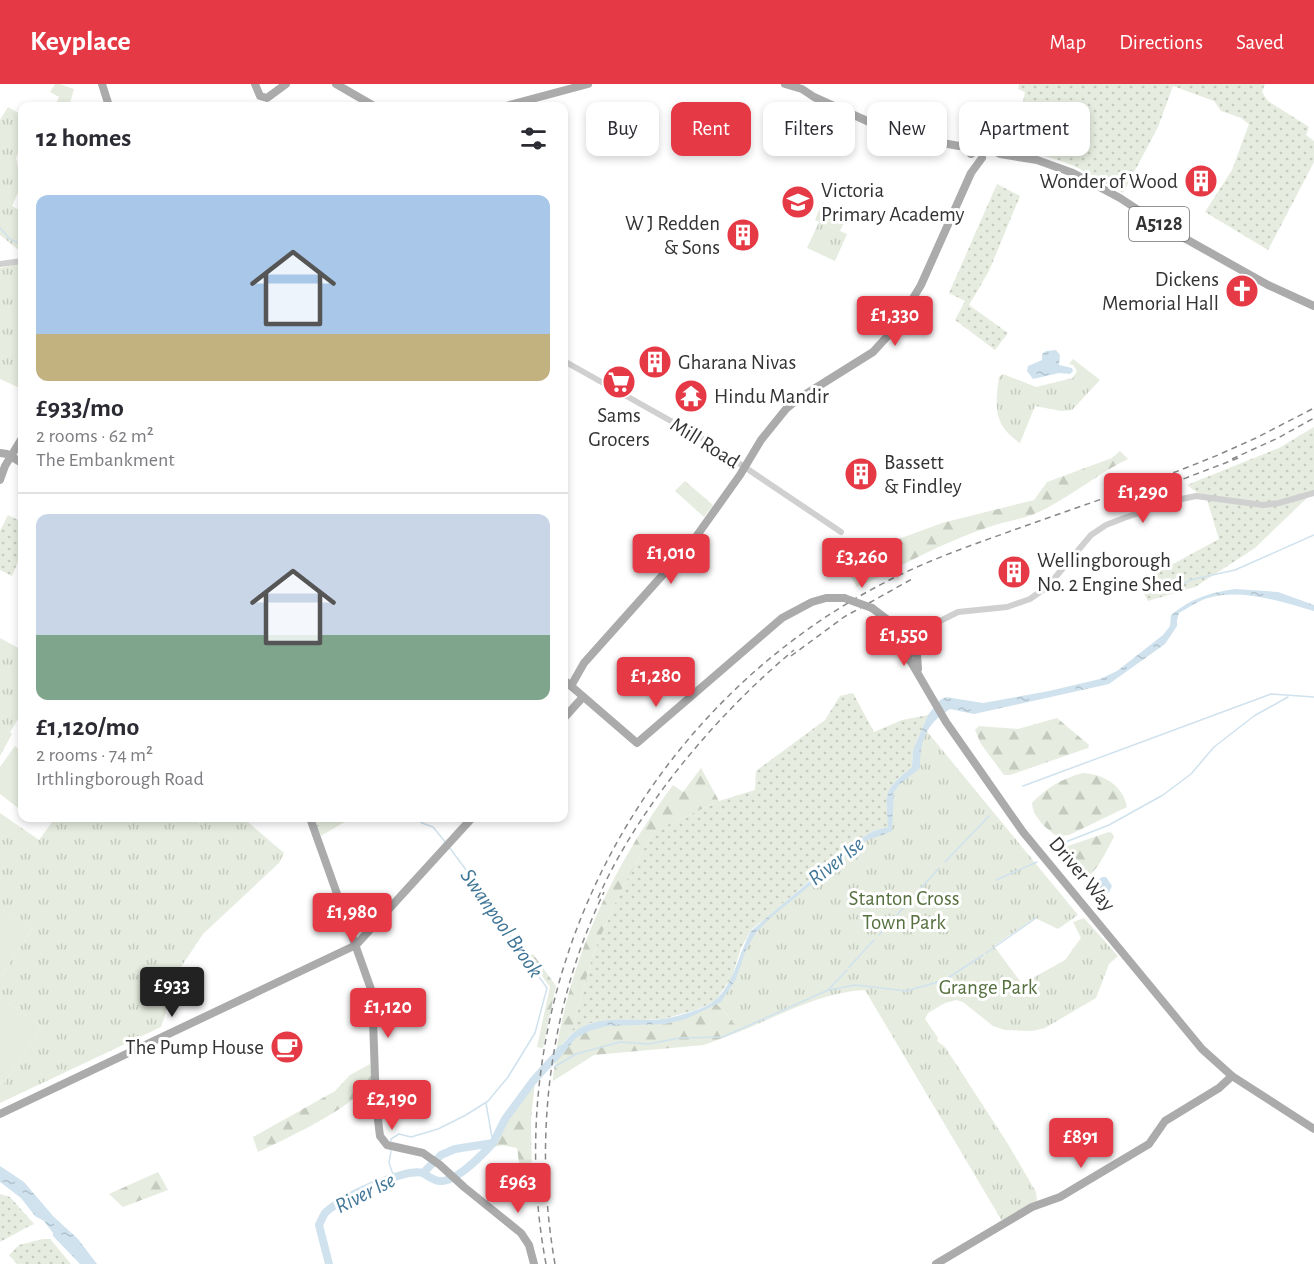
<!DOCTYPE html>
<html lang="en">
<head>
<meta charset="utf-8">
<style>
  :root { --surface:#fff; --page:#f7f7f7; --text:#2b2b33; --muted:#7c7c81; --line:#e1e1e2; --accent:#e63946 }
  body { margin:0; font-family:"Alegreya Sans",sans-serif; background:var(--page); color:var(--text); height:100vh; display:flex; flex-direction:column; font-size:22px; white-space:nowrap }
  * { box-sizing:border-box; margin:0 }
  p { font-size:20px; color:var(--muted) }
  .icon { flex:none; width:33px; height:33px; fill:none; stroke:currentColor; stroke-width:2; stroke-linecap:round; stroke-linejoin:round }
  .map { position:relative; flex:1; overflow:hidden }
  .sheet { position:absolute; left:18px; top:18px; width:550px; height:720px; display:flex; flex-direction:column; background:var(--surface); border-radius:12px; box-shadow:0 3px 9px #0003 }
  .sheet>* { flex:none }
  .guide { position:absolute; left:586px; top:18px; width:570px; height:54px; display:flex; gap:12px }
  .price { position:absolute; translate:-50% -51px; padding:0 14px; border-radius:6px; background:var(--accent); color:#fff; font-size:20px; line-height:39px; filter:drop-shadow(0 2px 3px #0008) }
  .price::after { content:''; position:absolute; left:50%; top:36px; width:18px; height:14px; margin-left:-9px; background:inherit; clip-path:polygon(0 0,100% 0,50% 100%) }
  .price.selected { background:#222; color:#fff }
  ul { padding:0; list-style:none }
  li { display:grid; align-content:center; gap:12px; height:318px; padding:0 18px }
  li+li { border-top:2px solid var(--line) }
  li span { display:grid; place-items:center; height:186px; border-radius:12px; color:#555 }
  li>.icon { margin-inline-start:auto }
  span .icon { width:108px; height:108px; fill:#fffc; stroke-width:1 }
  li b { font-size:26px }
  h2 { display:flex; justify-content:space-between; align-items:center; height:72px; padding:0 18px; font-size:26px }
  .pill { padding:0 21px; border-radius:12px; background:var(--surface); box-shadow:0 3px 9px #0003; font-size:21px; line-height:54px }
  .pill.selected { background:var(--accent); color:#fff }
  header { display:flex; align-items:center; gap:36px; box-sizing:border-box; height:84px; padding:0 30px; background:var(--accent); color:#fff }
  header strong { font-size:28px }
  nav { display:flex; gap:33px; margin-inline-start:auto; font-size:21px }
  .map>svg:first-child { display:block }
  .grass { fill:url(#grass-dots) }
  .forest { fill:url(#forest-firs) }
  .park { fill:url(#park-tufts) }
  .pitch { fill:#e6ecdf }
  .water { fill:url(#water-ripples) }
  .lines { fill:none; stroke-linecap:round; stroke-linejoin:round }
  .stream { stroke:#cfe2ee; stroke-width:1.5 }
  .river { stroke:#cfe2ee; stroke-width:8 }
  .minor { stroke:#d0d0d0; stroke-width:6 }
  .major { stroke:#ababab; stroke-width:8 }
  .rail { stroke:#888; stroke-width:1.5; stroke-dasharray:6 4.5; stroke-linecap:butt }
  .major-bridge { stroke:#ababab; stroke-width:8 }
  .labels { text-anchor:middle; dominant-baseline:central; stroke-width:6; stroke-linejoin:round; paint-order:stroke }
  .shield { fill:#fff; stroke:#707070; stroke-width:1.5 }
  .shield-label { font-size:20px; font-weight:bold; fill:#333 }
  .poi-label { font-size:21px; fill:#333; stroke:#fff; text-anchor:start }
  .street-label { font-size:21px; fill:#333; stroke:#fff }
  .park-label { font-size:21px; fill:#56703f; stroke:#fff }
  .water-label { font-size:22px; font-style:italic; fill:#3f7597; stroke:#fff }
</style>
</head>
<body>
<header>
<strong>Keyplace</strong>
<nav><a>Map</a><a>Directions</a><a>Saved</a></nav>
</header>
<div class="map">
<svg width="1314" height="1180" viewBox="0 0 1314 1180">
  <defs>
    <pattern id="grass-dots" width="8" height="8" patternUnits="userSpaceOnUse" patternTransform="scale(1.5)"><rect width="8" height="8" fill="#e6ecdf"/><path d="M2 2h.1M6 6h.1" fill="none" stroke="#c6cbc0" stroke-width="1.8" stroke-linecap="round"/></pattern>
    <pattern id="forest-firs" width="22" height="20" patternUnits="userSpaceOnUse" patternTransform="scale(1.5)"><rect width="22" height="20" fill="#e6ecdf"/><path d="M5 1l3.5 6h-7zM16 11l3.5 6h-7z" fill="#c6cbc0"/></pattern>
    <pattern id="park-tufts" width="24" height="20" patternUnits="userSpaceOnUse" patternTransform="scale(1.5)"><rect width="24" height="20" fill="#e6ecdf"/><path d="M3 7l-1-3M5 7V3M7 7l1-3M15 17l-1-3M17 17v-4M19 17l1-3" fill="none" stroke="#c6cbc0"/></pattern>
    <pattern id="water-ripples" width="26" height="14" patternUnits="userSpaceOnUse" patternTransform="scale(1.5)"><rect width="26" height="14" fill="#cfe2ee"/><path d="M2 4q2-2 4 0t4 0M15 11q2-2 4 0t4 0" fill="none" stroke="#b2c2cd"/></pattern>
  </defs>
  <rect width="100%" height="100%" fill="#fff"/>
  <g class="grass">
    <path d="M1019,0H1265L1262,8L1268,17L1309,43L1306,51L1314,57V78L1268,166L1205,128L1232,86L1249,40L1241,34L1221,27L1214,17L1173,2L1158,43L1123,109C1083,86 1060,70 1012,68L1025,8L1018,5Z"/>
    <path d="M997,100L1020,112L989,187L969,221L1008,249L995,266L955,236L965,217L949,209Z"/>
    <path d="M1314,343V407L1255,464L1195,503L1148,517L1138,499L1219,455L1207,416L1187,401L1279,364Z"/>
    <path d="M8,431L22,438V468L12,492L0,486V447Z"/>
    <path d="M853,609L874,648L902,636L928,631L913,666L912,683C883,707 886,706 889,743L873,747L857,757L751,846L741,864L732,893L715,917L696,926L663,935L591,939L571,950L593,870L620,808L654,747L719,717L755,706L756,687L825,636L840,612Z"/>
    <path d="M0,1110L10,1113L34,1140C22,1145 12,1152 0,1158Z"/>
    <path d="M43,1155H50L71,1180H17L9,1171L19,1161Z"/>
  </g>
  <g class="forest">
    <path d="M1120,367L1128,375C1099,389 1074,410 1045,425C1031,433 1017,435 1002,439C967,449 933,465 900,482L877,463L942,439L1034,416L1047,398L1112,374Z"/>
    <path d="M868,469L891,488L857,503L846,484Z"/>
    <path d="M1057,634L1089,661L1088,664L1010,691H1004L981,660L975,646L979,642L1018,645Z"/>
    <path d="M701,684L719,717L654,747L620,808L593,870L571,950L556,967C573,868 613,782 673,701L683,708Z"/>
    <path d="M1083,689C1104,690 1123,702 1127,723L1069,751L1057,752C1046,745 1033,733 1032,719C1046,704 1063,694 1083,689Z"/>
    <path d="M1109,748L1112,749L1114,753C1106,767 1098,788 1083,796C1074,788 1067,779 1063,768L1068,762Z"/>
    <path d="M533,870L556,902L543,964L537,963L550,903L529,874Z"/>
    <path d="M716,919L741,947L704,961L594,971L553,997C554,979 557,969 570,956C594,930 632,944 663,937C681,933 699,925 716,919Z"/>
    <path d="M370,980L374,998C341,1029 298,1049 258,1068L253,1053L335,1007L350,991Z"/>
    <path d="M536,988L531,1035L532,1105C520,1094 519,1078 517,1064L502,1061L490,1064C490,1057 494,1055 496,1049C500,1037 503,1031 514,1024L513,1019Z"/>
    <path d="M158,1088L168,1106L123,1123L109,1110Z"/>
  </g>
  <g class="park">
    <path d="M55,0H60L74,5L69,22H55L59,13L50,8Z"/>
    <path d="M8,23L22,31V59L16,74L18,83L22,85V100L12,122L22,128L21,168L0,151V36Z"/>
    <path d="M819,138L847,150L835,177L807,164Z"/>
    <path d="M22,179V305L0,295V184Z"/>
    <path d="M1073,275L1100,296L1072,326L1061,327L1035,322L1020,359C993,341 995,323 999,293L1003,290L1036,303L1073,294L1077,287L1073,281L1069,280Z"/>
    <path d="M685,397L713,421L704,433L675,407Z"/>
    <path d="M0,554L22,566V629L10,648L12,650L0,672Z"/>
    <path d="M925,645L1078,831L1058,845L1035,834L994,862L1022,900L1065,876L1081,854L1073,838L1084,834L1118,872L1109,880L1096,914L1045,944L1032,947L1005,946L993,942L963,918L956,916L945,919L928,929L925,935L938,954L937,957L945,963L1008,1060L1036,1108L1037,1117L1002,1137L865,906C821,908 781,931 741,947L716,919L729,905L741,869L764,834L872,749L892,744L891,705L916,683L917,663Z"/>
    <path d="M0,729L39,756L55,734H195L199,739L205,734H243L284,769L279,779L203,850L181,883L161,943L0,1019V999L3,1001L42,942L0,914V894L33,843L0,825Z"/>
    <path d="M314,734H351L321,752Z"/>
  </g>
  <g class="pitch">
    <path d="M822,119L848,130L840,147L815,136Z"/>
    <path d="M0,280L22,291L18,301L0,293Z"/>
    <path d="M15,662L22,668V727L0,710V683Z"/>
    <path d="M0,825L33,843L0,894Z"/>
    <path d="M0,914L42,942L3,1001L0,999Z"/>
  </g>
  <g class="water">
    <path d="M1056,266L1060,271L1059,281L1072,284L1073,287L1070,290L1059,289L1033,295L1027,287L1028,282L1042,276V270L1046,267Z"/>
    <path d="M1235,505L1278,508L1314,521V527C1282,518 1241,504 1208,514C1198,517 1188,524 1179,529L1177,536V542L1165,560L1109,600L974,630L950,625C926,640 920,656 920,684L899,701L894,708L892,747C882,752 872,753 862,759L769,835L755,850L745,868L736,895L721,918L686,935L665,940L607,942L589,947L576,954L555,979C556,968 560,963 567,955C591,927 631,939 663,935C676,933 706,925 715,916C734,901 739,868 751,847L857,757L873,747L888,743C886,706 883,707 912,683L913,666L928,631L940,616L946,613L983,619L1049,607L1100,595L1117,587L1163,551L1170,542L1171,531C1192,514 1209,509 1235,505Z"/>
    <path d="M1102,793H1106L1112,802L1109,808L1096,815L1091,809L1098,796Z"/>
    <path d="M0,1082L24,1098L53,1132L78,1155L97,1180H80L53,1152V1149L44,1137L35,1132L21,1114L0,1098Z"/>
  </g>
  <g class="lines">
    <g class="stream">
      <path d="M0,144L10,155L22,161"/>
      <path d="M1174,505L1190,496L1235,486L1314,451"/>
      <path d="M1023,702L1271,610L1314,613"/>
      <path d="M416,734L422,739L433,743L446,759"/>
      <path d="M1052,767L1063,759L1109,741L1163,711L1191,690L1214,663L1254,632L1288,613"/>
      <path d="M945,778L989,732"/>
      <path d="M996,796L1037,778"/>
      <path d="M879,851L939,784"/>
      <path d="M986,869L1036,834"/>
      <path d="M849,883L874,856"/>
      <path d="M829,906L855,901L906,907L945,896L983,871"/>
      <path d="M554,983L576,970L620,958L649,960L679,954L723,953L828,906L847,886"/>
      <path d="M486,1019L493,1059"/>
      <path d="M391,1057V1055L399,1050L411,1053L438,1045L466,1031L488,1017L508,993L535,949L547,904L492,826L487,814L449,763"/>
      <path d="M391,1067L389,1079L394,1093"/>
    </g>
    <g class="river">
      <path d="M423,1089C428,1092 434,1097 440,1097C456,1098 483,1070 493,1059"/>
      <path d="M329,1180L319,1141C321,1137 323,1132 325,1129C338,1115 406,1083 423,1089L441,1071L455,1065L493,1059L505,1035L533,997L562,965"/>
    </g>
    <g class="minor">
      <path d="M0,180L22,177"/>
      <path d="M564,277L703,355L841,448"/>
      <path d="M909,549L928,543L958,528L1007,523L1030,515L1047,503L1091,451L1106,441L1124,434L1177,416L1196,412L1263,421L1279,419L1314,409"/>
    </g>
    <g class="major">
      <path d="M102,0L109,22"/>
      <path d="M255,0L260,12L267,14L286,0"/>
      <path d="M336,0L374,22"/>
      <path d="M785,0L802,5L814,13L898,51L959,62L973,61"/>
      <path d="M506,22L588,0"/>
      <path d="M971,70L972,63L979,59L1000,70L1037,76L1073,89L1120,114L1161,141L1268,201L1314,222"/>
      <path d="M0,369L7,370L22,379"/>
      <path d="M0,396L5,382L22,354"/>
      <path d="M872,524L905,549"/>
      <path d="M916,565L911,570H902L896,563L897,554L905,549L911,550L916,555L918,585"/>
      <path d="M904,571L911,578L946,638L1023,748L1202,965L1232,992L1314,1045"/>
      <path d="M564,596L637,659L782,534L812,518L826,514H844"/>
      <path d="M571,602L584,579L693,457L740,391L761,356L786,325L798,315L873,268L895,244L921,201L971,89L982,74"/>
      <path d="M564,634L583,613"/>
      <path d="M310,734L372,908L376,1020L380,1052L387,1061L423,1069L440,1081L464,1103L521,1149L529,1161L534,1180"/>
      <path d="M0,1030L356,861L472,734"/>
      <path d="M936,1180L1032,1123L1060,1113L1149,1060L1165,1037L1219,1004L1232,992"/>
    </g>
    <g class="rail">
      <path d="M1232,375L1278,354L1314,334"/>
      <path d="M1154,406L1241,373"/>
      <path d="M791,572L844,533L912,495"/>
      <path d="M598,814C638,723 718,629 794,566"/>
      <path d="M546,1180C495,908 635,631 878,502C924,477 975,460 1025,442C1090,419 1155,397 1218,371L1256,354L1314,324"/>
      <path d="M555,1180C533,1055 549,923 604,808"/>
    </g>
    <path class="major-bridge" d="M844,514L872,524"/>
  </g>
  <defs>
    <g id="building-disc" transform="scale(1.725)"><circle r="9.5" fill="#e63946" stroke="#fff"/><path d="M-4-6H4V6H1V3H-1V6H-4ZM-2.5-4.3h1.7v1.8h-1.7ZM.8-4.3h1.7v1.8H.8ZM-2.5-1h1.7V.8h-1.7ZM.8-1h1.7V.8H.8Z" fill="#fff"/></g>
    <g id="school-disc" transform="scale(1.725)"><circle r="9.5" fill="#e63946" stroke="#fff"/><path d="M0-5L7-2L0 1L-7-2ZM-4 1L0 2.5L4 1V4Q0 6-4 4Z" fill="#fff"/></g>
    <g id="church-disc" transform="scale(1.725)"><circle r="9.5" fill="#e63946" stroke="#fff"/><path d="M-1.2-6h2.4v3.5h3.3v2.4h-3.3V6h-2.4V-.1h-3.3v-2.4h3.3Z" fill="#fff"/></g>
    <g id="supermarket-disc" transform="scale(1.725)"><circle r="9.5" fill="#e63946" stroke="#fff"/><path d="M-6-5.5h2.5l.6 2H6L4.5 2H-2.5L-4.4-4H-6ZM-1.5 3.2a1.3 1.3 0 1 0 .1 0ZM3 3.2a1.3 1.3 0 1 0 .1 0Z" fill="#fff"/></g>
    <g id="temple-disc" transform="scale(1.725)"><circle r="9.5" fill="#e63946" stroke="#fff"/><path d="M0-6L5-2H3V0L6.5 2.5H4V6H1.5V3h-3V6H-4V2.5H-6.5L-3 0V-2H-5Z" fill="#fff"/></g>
    <g id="cafe-disc" transform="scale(1.725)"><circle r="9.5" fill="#e63946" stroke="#fff"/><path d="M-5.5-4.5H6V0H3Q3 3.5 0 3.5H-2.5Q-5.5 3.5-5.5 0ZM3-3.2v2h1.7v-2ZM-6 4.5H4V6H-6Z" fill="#fff"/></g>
  </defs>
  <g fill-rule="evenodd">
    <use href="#building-disc" x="1201" y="97"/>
    <use href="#school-disc" x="798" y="118"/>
    <use href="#building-disc" x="743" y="151"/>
    <use href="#church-disc" x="1242" y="207"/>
    <use href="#building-disc" x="655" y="278"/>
    <use href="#supermarket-disc" x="619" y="298"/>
    <use href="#temple-disc" x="691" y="312"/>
    <use href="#building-disc" x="861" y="390"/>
    <use href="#building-disc" x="1014" y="488"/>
    <use href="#cafe-disc" x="287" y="963"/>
  </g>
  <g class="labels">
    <rect class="shield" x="1129" y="123" width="60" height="34" rx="4.5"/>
    <g class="shield-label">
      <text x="1159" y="140">A5128</text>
    </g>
    <g class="poi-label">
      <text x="1178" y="97" text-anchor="end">Wonder of Wood</text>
      <text x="821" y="106">Victoria<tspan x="821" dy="24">Primary Academy</tspan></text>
      <text x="720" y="139" text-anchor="end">W J Redden<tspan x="720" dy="24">&amp; Sons</tspan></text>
      <text x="1219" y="195" text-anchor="end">Dickens<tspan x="1219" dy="24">Memorial Hall</tspan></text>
      <text x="678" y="278">Gharana Nivas</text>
      <text x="714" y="312">Hindu Mandir</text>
      <text x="619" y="331" text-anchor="middle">Sams<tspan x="619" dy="24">Grocers</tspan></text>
      <text x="884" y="378">Bassett<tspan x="884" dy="24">&amp; Findley</tspan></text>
      <text x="1037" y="476">Wellingborough<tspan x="1037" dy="24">No. 2 Engine Shed</tspan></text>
      <text x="264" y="963" text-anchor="end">The Pump House</text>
    </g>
    <g class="street-label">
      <text transform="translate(705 359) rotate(32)">Mill Road</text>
      <text transform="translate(1082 790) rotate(50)">Driver Way</text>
    </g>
    <g class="park-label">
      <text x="904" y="814">Stanton Cross<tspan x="904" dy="24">Town Park</tspan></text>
      <text x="988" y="903">Grange Park</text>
    </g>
    <g class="water-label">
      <text transform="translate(836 777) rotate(-38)">River Ise</text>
      <text transform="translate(502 839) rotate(55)">Swanpool Brook</text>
      <text transform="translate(365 1109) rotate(-27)">River Ise</text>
    </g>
  </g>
</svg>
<b class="price" style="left:895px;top:263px">£1,330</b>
<b class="price" style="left:1143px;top:440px">£1,290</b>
<b class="price" style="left:671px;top:501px">£1,010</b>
<b class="price" style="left:862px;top:505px">£3,260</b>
<b class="price" style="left:904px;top:583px">£1,550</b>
<b class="price" style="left:656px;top:624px">£1,280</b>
<b class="price" style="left:352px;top:860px">£1,980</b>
<b class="price selected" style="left:172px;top:934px">£933</b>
<b class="price" style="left:388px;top:955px">£1,120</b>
<b class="price" style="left:392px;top:1047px">£2,190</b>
<b class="price" style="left:1081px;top:1085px">£891</b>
<b class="price" style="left:518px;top:1130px">£963</b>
<div class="guide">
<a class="pill">Buy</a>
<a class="pill selected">Rent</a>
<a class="pill">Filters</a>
<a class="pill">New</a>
<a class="pill">Apartment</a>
</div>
<section class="sheet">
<h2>12 homes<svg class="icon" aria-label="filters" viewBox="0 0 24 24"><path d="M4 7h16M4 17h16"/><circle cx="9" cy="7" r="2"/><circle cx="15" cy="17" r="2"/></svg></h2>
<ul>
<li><span style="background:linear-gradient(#a9c7e8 75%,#c2b280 0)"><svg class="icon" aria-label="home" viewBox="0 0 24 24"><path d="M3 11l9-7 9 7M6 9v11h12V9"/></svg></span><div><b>£933/mo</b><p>2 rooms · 62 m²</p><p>The Embankment</p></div></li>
<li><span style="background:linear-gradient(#c9d6e8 65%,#7fa58c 0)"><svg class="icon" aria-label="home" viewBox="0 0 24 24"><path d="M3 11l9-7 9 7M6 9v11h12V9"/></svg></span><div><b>£1,120/mo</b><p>2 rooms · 74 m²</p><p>Irthlingborough Road</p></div></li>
</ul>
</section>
</div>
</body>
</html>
